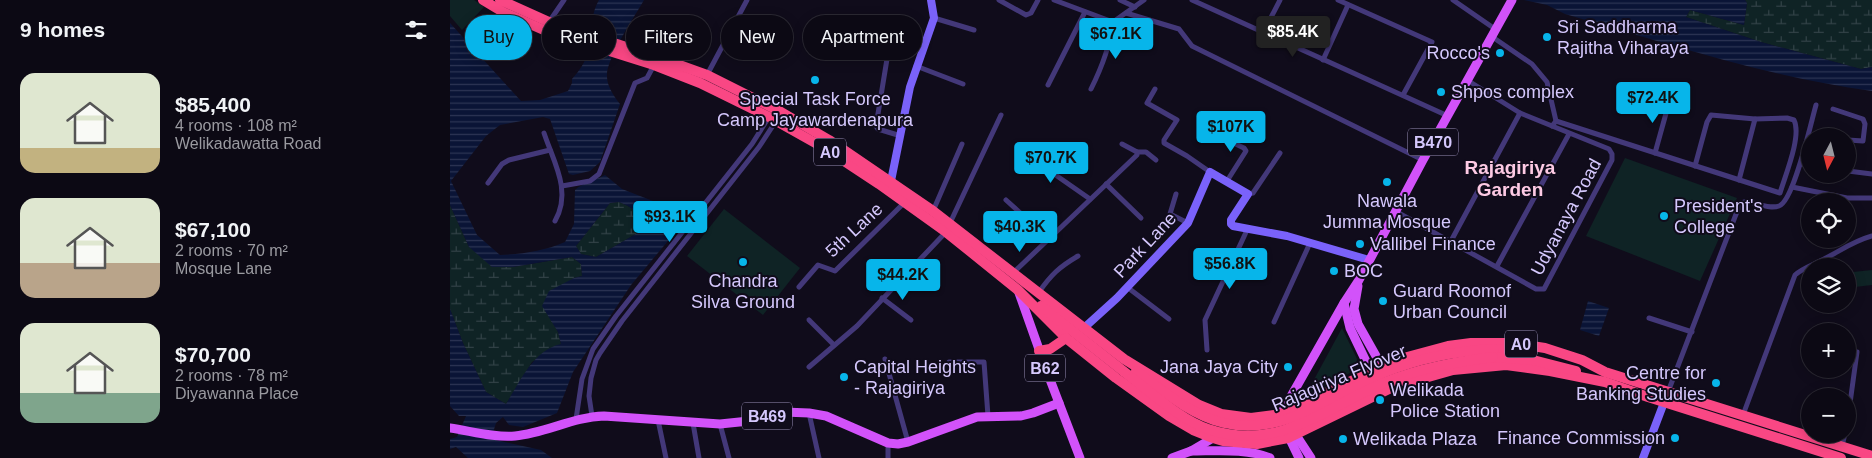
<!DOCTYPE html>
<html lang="en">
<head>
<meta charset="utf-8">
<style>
  :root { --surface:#0c0914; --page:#15121d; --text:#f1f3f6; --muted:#9a9aa0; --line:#2c2a34; --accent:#07b5ea }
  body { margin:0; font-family:Helvetica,sans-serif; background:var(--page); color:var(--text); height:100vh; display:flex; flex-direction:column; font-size:19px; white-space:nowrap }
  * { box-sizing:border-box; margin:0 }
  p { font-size:16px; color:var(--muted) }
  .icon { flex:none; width:28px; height:28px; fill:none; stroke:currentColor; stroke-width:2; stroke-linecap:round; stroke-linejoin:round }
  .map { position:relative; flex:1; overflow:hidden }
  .side { display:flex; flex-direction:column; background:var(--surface); width:450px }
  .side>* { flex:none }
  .top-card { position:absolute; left:15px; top:15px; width:475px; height:45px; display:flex; gap:10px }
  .needle { width:32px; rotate:187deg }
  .controls { position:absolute; left:1351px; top:128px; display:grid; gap:10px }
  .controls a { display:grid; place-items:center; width:55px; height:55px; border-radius:50%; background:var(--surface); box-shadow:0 2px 12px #0003,0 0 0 1px var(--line); font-size:25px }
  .price { position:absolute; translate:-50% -42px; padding:0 11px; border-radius:5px; background:var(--accent); color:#111; font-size:16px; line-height:32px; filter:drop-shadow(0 1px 2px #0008) }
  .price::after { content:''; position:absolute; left:50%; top:30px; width:15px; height:11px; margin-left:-8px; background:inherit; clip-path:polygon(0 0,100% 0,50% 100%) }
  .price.current { background:#222; color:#fff }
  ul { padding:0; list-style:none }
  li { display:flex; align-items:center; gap:15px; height:125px; padding:0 20px }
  li span { display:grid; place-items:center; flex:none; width:140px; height:100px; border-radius:15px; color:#555 }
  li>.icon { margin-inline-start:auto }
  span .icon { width:60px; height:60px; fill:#fffc; stroke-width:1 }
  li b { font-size:21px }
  h2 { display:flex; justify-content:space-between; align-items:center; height:60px; padding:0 20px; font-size:21px }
  .chip { padding:0 18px; border-radius:22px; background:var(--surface); box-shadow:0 2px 12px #0003,0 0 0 1px var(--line); font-size:18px; line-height:45px }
  .chip.current { background:var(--accent); color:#111 }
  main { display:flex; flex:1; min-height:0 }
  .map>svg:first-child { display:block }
  .wetland { fill:url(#wetland-marsh) }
  .park { fill:#0f2325 }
  .water { fill:url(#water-rules); fill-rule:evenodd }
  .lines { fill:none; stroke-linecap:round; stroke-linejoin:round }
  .street { stroke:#433879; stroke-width:5 }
  .secondary { stroke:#7a62fa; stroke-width:8 }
  .primary { stroke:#d252fa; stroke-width:9 }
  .highway { stroke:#f94784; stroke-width:10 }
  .highway-bridge { stroke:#f94784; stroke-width:10 }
  .poi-dot { fill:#07b5ea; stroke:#100c1b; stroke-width:2 }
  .labels { text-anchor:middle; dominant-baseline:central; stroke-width:4; stroke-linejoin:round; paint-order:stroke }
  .shield { fill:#100c1b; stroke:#9a90b9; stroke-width:1 }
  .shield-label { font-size:16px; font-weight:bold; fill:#d5c8fd }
  .poi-label { font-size:18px; fill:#d5c8fd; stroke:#100c1b; text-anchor:start }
  .street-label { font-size:18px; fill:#d5c8fd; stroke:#100c1b }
  .neighbourhood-label { font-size:19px; font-weight:bold; fill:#fdcae4; stroke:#100c1b }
</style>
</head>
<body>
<main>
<section class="side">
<h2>9 homes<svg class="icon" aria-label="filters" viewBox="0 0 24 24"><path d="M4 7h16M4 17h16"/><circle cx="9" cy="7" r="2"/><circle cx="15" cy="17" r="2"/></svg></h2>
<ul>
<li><span style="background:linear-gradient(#dfe7d0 75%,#c2b280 0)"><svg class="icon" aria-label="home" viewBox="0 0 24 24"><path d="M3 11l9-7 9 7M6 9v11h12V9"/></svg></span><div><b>$85,400</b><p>4 rooms · 108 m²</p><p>Welikadawatta Road</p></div></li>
<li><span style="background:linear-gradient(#dfe7d0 65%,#b9a48a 0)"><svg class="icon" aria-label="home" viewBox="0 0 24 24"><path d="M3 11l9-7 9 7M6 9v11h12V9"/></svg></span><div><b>$67,100</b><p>2 rooms · 70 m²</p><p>Mosque Lane</p></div></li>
<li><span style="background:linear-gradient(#dfe7d0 70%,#7fa58c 0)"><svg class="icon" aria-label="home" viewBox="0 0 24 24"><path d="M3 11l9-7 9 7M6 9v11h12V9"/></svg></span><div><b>$70,700</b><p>2 rooms · 78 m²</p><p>Diyawanna Place</p></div></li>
</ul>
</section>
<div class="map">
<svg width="1422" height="458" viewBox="0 0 1422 458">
  <defs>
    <pattern id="wetland-marsh" width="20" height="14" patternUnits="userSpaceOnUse" patternTransform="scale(1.25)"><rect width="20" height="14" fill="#0f2325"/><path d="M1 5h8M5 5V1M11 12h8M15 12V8" fill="none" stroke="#314146"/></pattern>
    <pattern id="water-rules" width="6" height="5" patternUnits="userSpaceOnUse" patternTransform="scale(1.25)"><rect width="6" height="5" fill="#0a1436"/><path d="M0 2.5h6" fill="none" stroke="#2d3554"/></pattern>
  </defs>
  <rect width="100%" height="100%" fill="#100c1b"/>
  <g class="wetland">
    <path d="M1295,0H1422V67L1411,69L1311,42L1236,17L1240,10L1294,25L1297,3Z"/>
    <path d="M169,202C182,207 188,212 196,224L191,231L146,257L131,254L126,246L160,203Z"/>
    <path d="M0,205L19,247L63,267L122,257L131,264L132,276L124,278L93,305L108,332L111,344L82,362L56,404L36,392L13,343L0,309Z"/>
  </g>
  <g class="park">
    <path d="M0,0H24L34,7L12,30L0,16Z"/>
    <path d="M1175,158L1287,198L1250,281L1136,236Z"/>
    <path d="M274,209L350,268L313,315L237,256Z"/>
    <path d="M1422,270V285L1405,287L1403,272Z"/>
    <path d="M892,328L907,359L905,370L853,400Z"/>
  </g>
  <g class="water">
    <path d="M149,0H194C185,16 155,60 157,77C157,86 165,98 170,104L150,162L140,171L123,175L119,174L100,119L93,117L50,125L36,136L1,181L27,235L50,255C73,254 94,251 115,242L124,224L125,190C132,183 146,180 155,175L172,189L234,213V222L181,285L123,372L107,413L73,427L59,425L53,417L46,423L41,439L91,450L102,458H18L6,447L0,449V439L7,437L16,416H9L0,406V309L13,343L36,392L56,404C70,382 83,350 111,344L108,332L92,306L99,291L124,278L132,276L131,264L122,257L63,267H42L19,247L0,205V23L71,101L90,100L118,91L122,83V79C129,71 134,64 137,55C143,37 139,17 149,0ZM169,202C182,207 188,212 196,224L191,231L146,257L131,254L126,246L160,203Z"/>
    <path d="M1074,0H1295L1297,3L1294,25L1240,10L1236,17L1311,42L1411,69L1422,67V91C1317,77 1216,43 1115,14L1097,5Z"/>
    <path d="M1138,301L1159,308L1149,336L1130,330Z"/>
  </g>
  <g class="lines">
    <g class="street">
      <path d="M549,0L576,15L581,13L588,0"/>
      <path d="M604,0L663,22L694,0"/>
      <path d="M670,0L685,7"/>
      <path d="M742,0L998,116"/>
      <path d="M888,0L982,42L953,95"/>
      <path d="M1003,0L1045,29"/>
      <path d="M676,13L729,29L742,46L973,160"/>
      <path d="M484,18L524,30"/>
      <path d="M99,22L114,0"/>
      <path d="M813,33L830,0"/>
      <path d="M1041,36L1082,64L1097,82L1106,121"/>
      <path d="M437,59L426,126L428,129L451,136"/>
      <path d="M873,60L898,5"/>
      <path d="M466,66L513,84"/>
      <path d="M257,75L297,0"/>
      <path d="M598,85L635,12"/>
      <path d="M641,89C652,67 660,47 663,22"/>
      <path d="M705,89L697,103L727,120L714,140V143L737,156L760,172"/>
      <path d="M1383,109L1413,119L1415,124L1413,141L1398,140"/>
      <path d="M1102,126L1106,121L1330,193C1335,176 1352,136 1344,120L1337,118L1305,119"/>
      <path d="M760,132L794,148L796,151L777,181"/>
      <path d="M94,133C104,163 122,191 105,221"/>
      <path d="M687,152H696L706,160"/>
      <path d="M574,153L640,199"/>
      <path d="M1205,153L1220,99"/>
      <path d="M1351,164L1360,165"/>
      <path d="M1245,166L1257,122L1261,115L1305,119L1289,180"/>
      <path d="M1398,171L1422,174"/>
      <path d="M38,183L52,164L59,160L100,150"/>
      <path d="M656,184L691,218"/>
      <path d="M112,186L140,181L149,174L185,83L197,78L204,65"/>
      <path d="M1342,187L1397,198H1422"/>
      <path d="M726,194L720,214L738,223"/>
      <path d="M798,194L803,193L830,153"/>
      <path d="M556,200L599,239"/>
      <path d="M483,211L512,144"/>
      <path d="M945,211L1086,289H1094L1162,160V154L1159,149L1070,113L1017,80"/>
      <path d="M500,223L551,115"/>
      <path d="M1001,241L1070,113"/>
      <path d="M1047,266L1119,134"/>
      <path d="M563,273L687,155V152L672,144"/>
      <path d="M349,287L368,265L385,271L455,202"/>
      <path d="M677,287L719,319"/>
      <path d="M589,292C601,275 609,267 628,256"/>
      <path d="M432,298L461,320"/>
      <path d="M1199,318L1242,332"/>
      <path d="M359,320L384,345"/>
      <path d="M824,322L860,243"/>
      <path d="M757,350L755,320L798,228"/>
      <path d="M435,359L458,442"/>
      <path d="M499,362H534L538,416"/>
      <path d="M359,367L407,326L496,232"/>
      <path d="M1218,392L1288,209L1294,202C1306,201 1318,210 1329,206C1344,201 1361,122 1366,105"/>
      <path d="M359,413L369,458"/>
      <path d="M1293,415L1345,275C1354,267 1366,264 1376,258C1393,249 1404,241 1422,236"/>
      <path d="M142,416L139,396L141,378L146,360L150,353L172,321L309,147L326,121"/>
      <path d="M1398,418L1407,352"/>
      <path d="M126,419L132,379L143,349L166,316L302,144L319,117"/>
      <path d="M208,420L216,458"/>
      <path d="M243,423L249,458"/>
      <path d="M270,424L279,458"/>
      <path d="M1392,446L1395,434"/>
      <path d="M438,458V443"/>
    </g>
    <g class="secondary">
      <path d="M441,181L460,87L484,18L481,0"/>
      <path d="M635,327L667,298L738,223L760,172L798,194L781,220V224L783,226L837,236L919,260"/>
      <path d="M1193,458L1218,392"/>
    </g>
    <g class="primary">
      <path d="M908,286L904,309L908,324L935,372"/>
      <path d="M568,290L596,369L630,458"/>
      <path d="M894,303L900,328L923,376"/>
      <path d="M831,414L894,303L909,280L973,160L1062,0"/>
      <path d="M0,428C21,431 44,438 65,436C96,433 123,417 154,416L270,424L299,421L334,412L359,413L376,416L438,443L448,444L458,442L527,417L571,416L583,413L609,403"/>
      <path d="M842,429L861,458"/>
      <path d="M836,431L849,458"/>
      <path d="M741,451C766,451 797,448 820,458"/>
      <path d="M722,458L741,451L763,438"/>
    </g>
    <g class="highway">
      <path d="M33,0L53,12L96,31L204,65L250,83L319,117L376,149L429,184L496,232L568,290L616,338L666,378L719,416L743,430L763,438L773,441L807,444L838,438L943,387L1003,370L1056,365L1100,371L1155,382L1198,397L1391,458"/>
      <path d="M50,0L99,22L207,57L257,75L331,112L379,140L483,211L674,359L749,405L771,414L801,418L831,414L946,360L998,346L1021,343H1063L1095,348L1132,360L1155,372L1422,456"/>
      <path d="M591,306L682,378"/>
      <path d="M1044,349L1080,352"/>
      <path d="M589,351L600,349L616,338"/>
      <path d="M1043,357L1083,360L1126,371"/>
    </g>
    <g class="highway-bridge">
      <path d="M686,371C713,391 741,415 774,423C832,437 883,396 933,373C969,358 1006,351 1044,349"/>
      <path d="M682,378C706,396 730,419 758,429C829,453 875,407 936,382C970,368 1006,362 1043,357"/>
    </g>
  </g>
  <g class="poi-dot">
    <circle cx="1097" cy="37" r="5"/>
    <circle cx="1050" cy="53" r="5"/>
    <circle cx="365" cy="80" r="5"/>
    <circle cx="991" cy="92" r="5"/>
    <circle cx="937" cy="182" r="5"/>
    <circle cx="1214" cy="216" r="5"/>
    <circle cx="910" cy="244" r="5"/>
    <circle cx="293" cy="262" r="5"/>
    <circle cx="884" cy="271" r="5"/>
    <circle cx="933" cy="301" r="5"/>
    <circle cx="838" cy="367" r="5"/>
    <circle cx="394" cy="377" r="5"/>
    <circle cx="1266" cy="383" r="5"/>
    <circle cx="930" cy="400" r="5"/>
    <circle cx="1225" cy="438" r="5"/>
    <circle cx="893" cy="439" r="5"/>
  </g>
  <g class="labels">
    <g class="shield">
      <rect x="958" y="128.5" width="50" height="27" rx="4"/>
      <rect x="364" y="138.5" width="32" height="27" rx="4"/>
      <rect x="1055" y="330.5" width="32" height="27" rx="4"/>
      <rect x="575" y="354.5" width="40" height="27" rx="4"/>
      <rect x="292" y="402.5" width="50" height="27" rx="4"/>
    </g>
    <g class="shield-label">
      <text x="983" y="142">B470</text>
      <text x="380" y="152">A0</text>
      <text x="1071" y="344">A0</text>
      <text x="595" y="368">B62</text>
      <text x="317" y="416">B469</text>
    </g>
    <g class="poi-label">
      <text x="1107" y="27">Sri Saddharma<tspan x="1107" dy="21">Rajitha Viharaya</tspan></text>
      <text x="1040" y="53" text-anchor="end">Rocco's</text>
      <text x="1001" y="92">Shpos complex</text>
      <text x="365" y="99" text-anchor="middle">Special Task Force<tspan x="365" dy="21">Camp Jayawardenapura</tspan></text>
      <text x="937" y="201" text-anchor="middle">Nawala<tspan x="937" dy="21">Jumma Mosque</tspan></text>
      <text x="1224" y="206">President's<tspan x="1224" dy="21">College</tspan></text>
      <text x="920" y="244">Vallibel Finance</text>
      <text x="894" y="271">BOC</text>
      <text x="293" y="281" text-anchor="middle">Chandra<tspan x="293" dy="21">Silva Ground</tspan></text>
      <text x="943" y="291">Guard Roomof<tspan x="943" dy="21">Urban Council</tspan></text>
      <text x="404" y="367">Capital Heights<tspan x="404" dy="21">- Rajagiriya</tspan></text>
      <text x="828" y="367" text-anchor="end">Jana Jaya City</text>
      <text x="1256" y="373" text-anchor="end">Centre for<tspan x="1256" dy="21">Banking Studies</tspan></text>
      <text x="940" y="390">Welikada<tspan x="940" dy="21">Police Station</tspan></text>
      <text x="1215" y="438" text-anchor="end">Finance Commission</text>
      <text x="903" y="439">Welikada Plaza</text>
    </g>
    <g class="street-label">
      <text transform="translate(1116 217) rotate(-62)">Udyanaya Road</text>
      <text transform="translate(404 230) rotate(-43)">5th Lane</text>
      <text transform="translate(695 245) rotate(-47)">Park Lane</text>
      <text transform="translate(889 378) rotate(-23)">Rajagiriya Flyover</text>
    </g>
    <g class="neighbourhood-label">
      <text x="1060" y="167">Rajagiriya<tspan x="1060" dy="22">Garden</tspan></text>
    </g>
  </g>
</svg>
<div class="controls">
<a><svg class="needle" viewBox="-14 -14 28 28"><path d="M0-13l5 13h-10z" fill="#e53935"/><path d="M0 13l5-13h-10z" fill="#9a9aa0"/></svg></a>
<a><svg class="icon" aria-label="locate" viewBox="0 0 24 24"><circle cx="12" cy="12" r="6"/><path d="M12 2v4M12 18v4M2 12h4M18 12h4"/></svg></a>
<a><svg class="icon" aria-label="layers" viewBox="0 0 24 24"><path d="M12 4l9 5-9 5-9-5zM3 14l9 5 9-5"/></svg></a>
<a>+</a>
<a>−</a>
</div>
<b class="price current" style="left:843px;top:58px">$85.4K</b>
<b class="price" style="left:666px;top:60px">$67.1K</b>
<b class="price" style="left:1203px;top:124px">$72.4K</b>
<b class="price" style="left:781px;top:153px">$107K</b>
<b class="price" style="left:601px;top:184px">$70.7K</b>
<b class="price" style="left:220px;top:243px">$93.1K</b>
<b class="price" style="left:570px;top:253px">$40.3K</b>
<b class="price" style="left:780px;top:290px">$56.8K</b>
<b class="price" style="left:453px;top:301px">$44.2K</b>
<div class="top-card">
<a class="chip current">Buy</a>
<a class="chip">Rent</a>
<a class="chip">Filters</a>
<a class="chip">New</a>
<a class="chip">Apartment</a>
</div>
</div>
</main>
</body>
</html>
